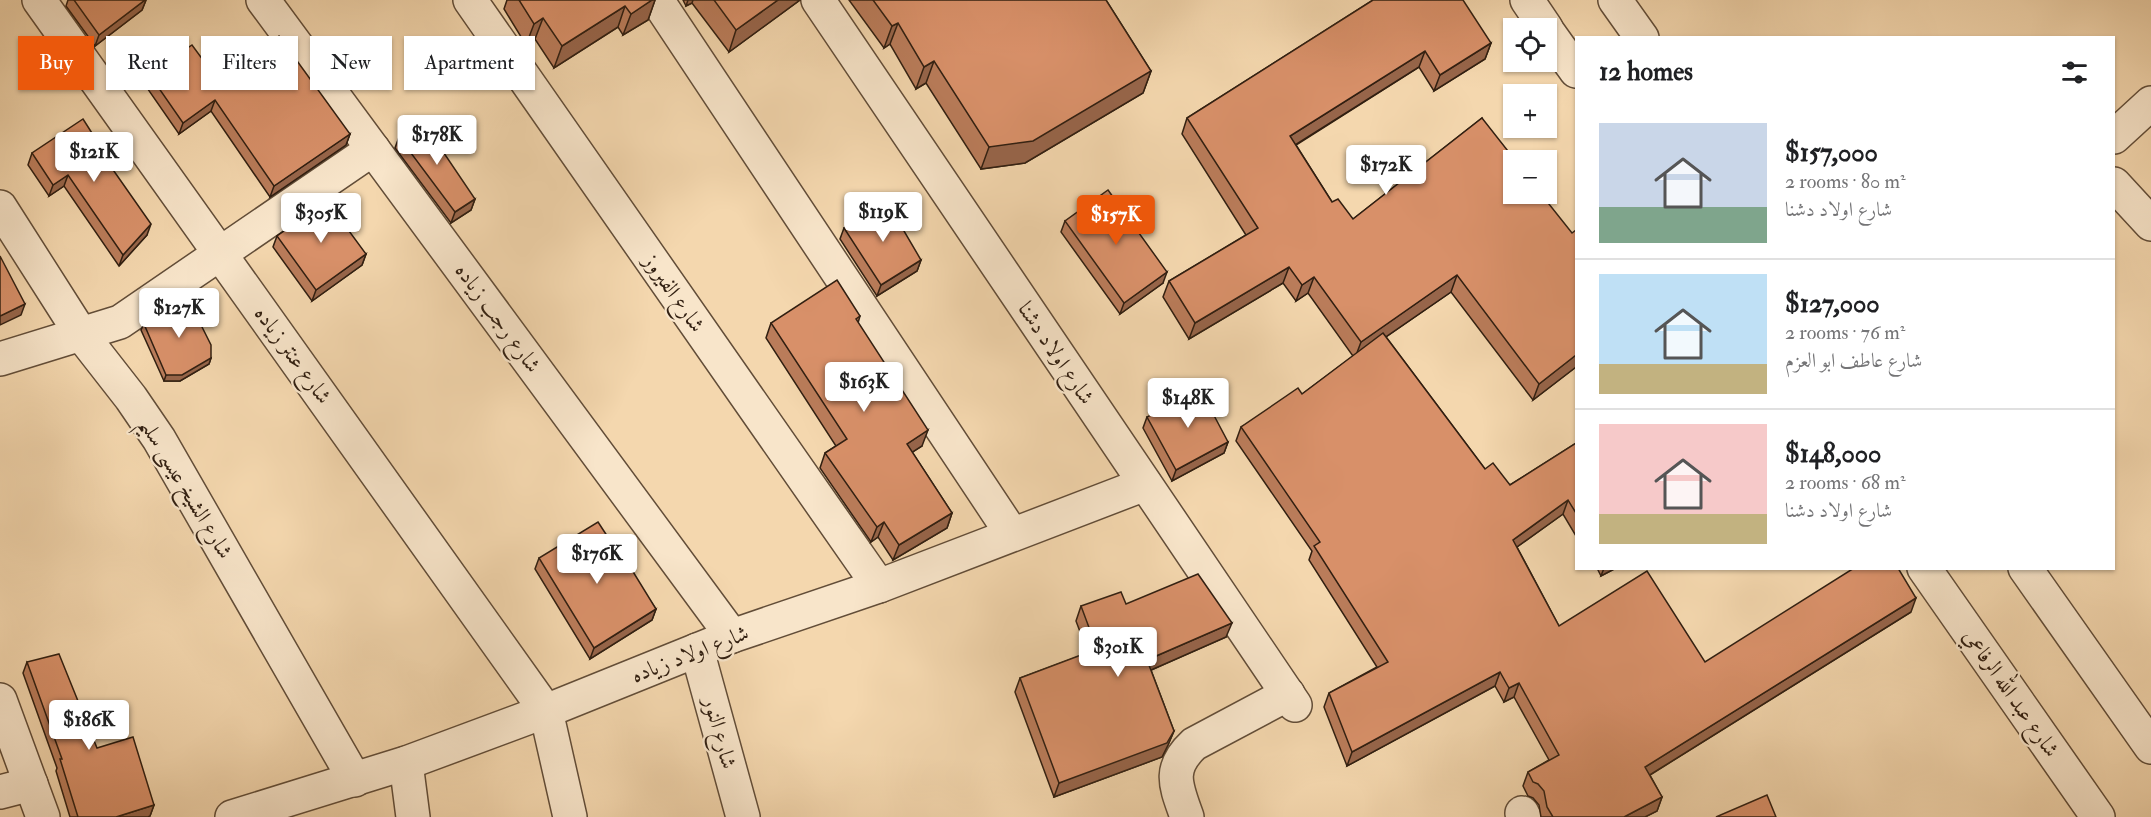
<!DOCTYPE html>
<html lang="en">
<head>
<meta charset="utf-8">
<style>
  :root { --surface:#fff; --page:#f6f6f6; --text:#202124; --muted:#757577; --line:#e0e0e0; --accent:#ea580c }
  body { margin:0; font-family:"IM FELL Double Pica",Amiri,serif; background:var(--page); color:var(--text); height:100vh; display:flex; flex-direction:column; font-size:22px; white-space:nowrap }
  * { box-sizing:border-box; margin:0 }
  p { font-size:20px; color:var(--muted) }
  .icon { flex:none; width:33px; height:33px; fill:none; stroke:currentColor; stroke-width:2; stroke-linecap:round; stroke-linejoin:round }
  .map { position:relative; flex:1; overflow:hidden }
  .sheet { position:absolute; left:1575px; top:36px; width:540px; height:534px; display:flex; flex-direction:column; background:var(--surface); border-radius:0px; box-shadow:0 2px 4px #0004 }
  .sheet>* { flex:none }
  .guide { position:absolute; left:18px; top:36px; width:570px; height:54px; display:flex; gap:12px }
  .fabs { position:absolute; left:1503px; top:18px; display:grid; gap:12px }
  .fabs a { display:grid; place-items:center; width:54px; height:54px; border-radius:0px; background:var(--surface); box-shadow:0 2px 4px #0004; font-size:30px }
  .price { position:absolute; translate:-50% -51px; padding:0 14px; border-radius:6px; background:#fff; color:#222; font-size:20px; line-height:39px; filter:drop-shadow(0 2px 3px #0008) }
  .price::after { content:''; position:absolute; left:50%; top:36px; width:18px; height:14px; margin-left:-9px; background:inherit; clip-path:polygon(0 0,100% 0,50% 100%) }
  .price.on { background:var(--accent); color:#fff }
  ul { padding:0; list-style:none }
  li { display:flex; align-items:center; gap:18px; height:150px; padding:0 24px }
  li+li { border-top:2px solid var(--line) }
  li span { display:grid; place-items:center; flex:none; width:168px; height:120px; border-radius:0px; color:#555 }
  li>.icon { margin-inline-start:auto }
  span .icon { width:72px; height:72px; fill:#fffc; stroke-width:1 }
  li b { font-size:26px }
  h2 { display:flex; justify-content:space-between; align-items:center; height:72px; padding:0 24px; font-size:26px }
  .pill { padding:0 21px; border-radius:0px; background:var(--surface); box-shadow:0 2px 4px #0004; font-size:21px; line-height:54px }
  .pill.on { background:var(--accent); color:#fff }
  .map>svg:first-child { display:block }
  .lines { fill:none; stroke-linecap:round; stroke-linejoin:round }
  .street-casing { stroke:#624d38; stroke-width:36 }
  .street { stroke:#f8e5ca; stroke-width:33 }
  .wall { fill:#ba7c5a; stroke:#311f11; stroke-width:1.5 }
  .shaded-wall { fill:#97654a; stroke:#311f11; stroke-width:1.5 }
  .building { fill:#d89069; stroke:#311f11; stroke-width:1.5 }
  .labels { text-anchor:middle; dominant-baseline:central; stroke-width:4.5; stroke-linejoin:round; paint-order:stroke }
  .street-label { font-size:22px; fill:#311f11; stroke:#f8e5ca }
</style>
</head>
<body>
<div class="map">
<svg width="2151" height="817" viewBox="0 0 2151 817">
  <rect width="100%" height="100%" fill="#f4d7ae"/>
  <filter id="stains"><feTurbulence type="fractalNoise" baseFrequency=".00333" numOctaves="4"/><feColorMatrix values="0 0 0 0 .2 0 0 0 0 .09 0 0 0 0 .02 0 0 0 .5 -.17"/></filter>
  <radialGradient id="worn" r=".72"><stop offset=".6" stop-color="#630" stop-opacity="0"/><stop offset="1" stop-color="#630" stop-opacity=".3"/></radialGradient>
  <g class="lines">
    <g class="street-casing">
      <g id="street">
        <path d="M39,0L546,711L570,817"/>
        <path d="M263,0L732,636"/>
        <path d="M470,0L879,586"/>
        <path d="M657,0L1012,534"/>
        <path d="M818,0L1295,705"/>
        <path d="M1527,0L1546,28"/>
        <path d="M1615,0L1642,38"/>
        <path d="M1546,29L1576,71"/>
        <path d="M2114,137L2151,103"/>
        <path d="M2114,184L2151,224"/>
        <path d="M0,207L81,334L131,398L159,439L355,780"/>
        <path d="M0,359L120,322L373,149"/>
        <path d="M1924,568L2098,817"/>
        <path d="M2025,568L2151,747"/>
        <path d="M697,650L743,817"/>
        <path d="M0,700L43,817"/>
        <path d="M406,763L413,817"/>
        <path d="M0,792L31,784"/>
        <path d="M1522,813L1524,817"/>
        <path d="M232,817L406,763L546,711L732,636L879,586L1145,484"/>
        <path d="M1187,817C1176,786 1167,769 1194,744L1288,694"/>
      </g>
    </g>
    <use href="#street" class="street"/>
  </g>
  <g class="wall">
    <path d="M68,0H146L142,10L95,46L66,6Z"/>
    <path d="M507,0H655L648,20L623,35L618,27L554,68L535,39L526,45L504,9Z"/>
    <path d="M683,0H800L729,52L692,3L686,6Z"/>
    <path d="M849,0H1106L1151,71L1143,93L1025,163L981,169L926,83L916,89L890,44L884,48Z"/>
    <path d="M1373,0L1491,43L1485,59L1434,91L1419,67L1296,145L1332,202L1353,219L1482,118L1576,367L1533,400L1451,292L1386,337L1485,469L1510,485L1576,443V536L1563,514L1517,547L1559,626L1705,662L1911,612L1650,775L1662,797L1657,811L1645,817H1541L1539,805L1533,798L1528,796L1523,786L1528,772L1549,760L1514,697L1504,702L1495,686L1347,766L1324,707L1329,693L1377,667L1309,560L1312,551L1236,441L1241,427L1302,394L1353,356L1308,293L1296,301L1283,283L1189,339L1163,297L1169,281L1246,235L1182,134L1187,118Z"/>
    <path d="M149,74L217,79L350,134L346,145L270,197L211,111L179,134L145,85Z"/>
    <path d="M399,137L475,199L471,210L451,223L395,148Z"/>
    <path d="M32,153L103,155L147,235L119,266L64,186L49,196L28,165Z"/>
    <path d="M295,217L366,254L362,265L312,301L273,247L277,236L292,226Z"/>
    <path d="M1065,221L1163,283L1120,314L1061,232Z"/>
    <path d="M844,228L921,260L917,271L877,296L840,239Z"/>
    <path d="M860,316L858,323L922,446L912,452L952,513L947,528L893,560L878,537L871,542L820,468L825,453L836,446L766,338L771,323Z"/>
    <path d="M144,324L211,358L209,364L180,381H164L141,330Z"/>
    <path d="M1147,417L1228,442L1224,453L1172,481L1143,428Z"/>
    <path d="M539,558L630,571L656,609L652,620L590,659L535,569Z"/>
    <path d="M1597,568H1616L1601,576Z"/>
    <path d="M1126,604L1226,637L1151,670L1174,731L1168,745L1162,757L1054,797L1015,692L1020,678L1088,653L1076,621L1081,606Z"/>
    <path d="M27,662L97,748L154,805L150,816L148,817H70L56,771L57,768L23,673Z"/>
  </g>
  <g class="shaded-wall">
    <path d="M145,0H146L142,10L95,46L99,35Z"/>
    <path d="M652,0H655L648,20L623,35L631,14Z"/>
    <path d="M688,0H693L692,3L686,6Z"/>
    <path d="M778,0H800L729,52L736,30Z"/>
    <path d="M625,6L618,27L554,68L562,46Z"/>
    <path d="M543,18L535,39L526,45L534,24Z"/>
    <path d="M898,23L890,44L884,48L892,26Z"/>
    <path d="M1491,43L1485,59L1434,91L1440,75Z"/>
    <path d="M1425,51L1419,67L1284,152L1290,136Z"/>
    <path d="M934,61L926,83L916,89L924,67Z"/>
    <path d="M1151,71L1143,93L1025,163L981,169L989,147Z"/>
    <path d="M215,100L211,111L179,134L183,123Z"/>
    <path d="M350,134L346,145L270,197L274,186Z"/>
    <path d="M68,175L64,186L49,196L53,185Z"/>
    <path d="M475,199L471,210L451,223L455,212Z"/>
    <path d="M151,224L147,235L119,266L123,255Z"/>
    <path d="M366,254L362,265L312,301L316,290Z"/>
    <path d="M921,260L917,271L877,296L881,285Z"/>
    <path d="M1289,267L1283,283L1189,339L1195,323Z"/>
    <path d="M1167,272L1163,283L1120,314L1124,303Z"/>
    <path d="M1457,275L1451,292L1355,358L1361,342Z"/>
    <path d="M1314,277L1308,293L1296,301L1302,285Z"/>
    <path d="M25,304L21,315L0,325V316Z"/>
    <path d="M1576,355V367L1533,400L1539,384Z"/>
    <path d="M211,358L209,364L180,381H164L166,375Z"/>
    <path d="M928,430L922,446L902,459L907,444Z"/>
    <path d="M1228,442L1224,453L1172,481L1176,470Z"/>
    <path d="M1568,500L1563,514L1507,554L1513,540Z"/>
    <path d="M952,513L947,528L893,560L899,545Z"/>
    <path d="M884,522L878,537L871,542L877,527Z"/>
    <path d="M1604,568H1616L1601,576Z"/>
    <path d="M1916,598L1911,612L1640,781L1645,767Z"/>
    <path d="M656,609L652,620L590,659L594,648Z"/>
    <path d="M1232,623L1226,637L1142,674L1147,660Z"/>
    <path d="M1500,672L1495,686L1347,766L1352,752Z"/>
    <path d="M1519,683L1514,697L1504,702L1509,688Z"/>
    <path d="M1174,731L1168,745L1162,757L1054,797L1059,783Z"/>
    <path d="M1662,797L1657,811L1645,817H1624Z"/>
    <path d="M154,805L150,816L148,817H116Z"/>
  </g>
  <g class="building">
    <path d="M74,0H145L99,35Z"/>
    <path d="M519,0H652L631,14L625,6L562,46L543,18L534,24Z"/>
    <path d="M714,0H778L736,30Z"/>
    <path d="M873,0H1106L1151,71L1033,141L989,147L934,61L924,67L898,23L892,26Z"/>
    <path d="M1373,0H1463L1491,43L1440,75L1425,51L1290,136L1332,202L1338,199L1353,219L1482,118L1515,160H1514V194H1541L1572,233L1576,230V355L1539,384L1457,275L1361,342L1314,277L1302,285L1289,267L1195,323L1169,281L1258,228L1187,118Z"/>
    <path d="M279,36L350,134L274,186L215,100L183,123L149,74L192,45L217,79Z"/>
    <path d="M83,119L104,152L102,154L151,224L123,255L68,175L53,185L32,153Z"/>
    <path d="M423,122L475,199L455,212L399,137Z"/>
    <path d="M1108,190L1167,272L1124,303L1065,221Z"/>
    <path d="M324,197L366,254L316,290L277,236L298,221L295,217Z"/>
    <path d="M887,202L921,260L881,285L844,228Z"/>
    <path d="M0,256L25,304L0,316Z"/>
    <path d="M837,280L860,316L856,319L928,430L907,444L952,513L899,545L884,522L877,527L825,453L847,439L771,323Z"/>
    <path d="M186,295L211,345V358L182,375H166L144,324Z"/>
    <path d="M1383,333L1485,469L1493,463L1510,485L1576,443V513L1568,500L1513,540L1559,626L1647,571L1705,662L1854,568H1898L1916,598L1645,767L1662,797L1624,817H1553L1547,807L1544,791L1538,784L1533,782L1528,772L1559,755L1519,683L1509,688L1500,672L1352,752L1329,693L1388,662L1314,546L1320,542L1241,427L1298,388L1302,394Z"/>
    <path d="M1200,389L1228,442L1176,470L1147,417Z"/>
    <path d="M598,522L630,571L632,570L656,609L594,648L539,558Z"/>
    <path d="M1198,574L1232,623L1147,660L1174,731L1167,743L1059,783L1020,678L1097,649L1081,606L1121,592L1126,604Z"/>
    <path d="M59,654L97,748L133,737L154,805L116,817H78L60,759H62L27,662Z"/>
    <path d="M1767,795L1776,817H1716Z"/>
  </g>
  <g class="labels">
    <g class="street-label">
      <text transform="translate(674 293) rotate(55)">شارع الفيروز</text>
      <text transform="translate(498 318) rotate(54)">شارع رجب زياده</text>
      <text transform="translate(1056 353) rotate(56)">شارع اولاد دشنا</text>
      <text transform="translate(293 355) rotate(54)">شارع عنتر زياده</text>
      <text transform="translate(186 488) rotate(59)">شارع الشيخ عيسى سليم</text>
      <text transform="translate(690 654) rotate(-21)">شارع اولاد زياده</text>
      <text transform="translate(2011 693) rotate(55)">شارع عبد الله الرفاعي</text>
      <text transform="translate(720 733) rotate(75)">شارع النور</text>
    </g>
  </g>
  <rect width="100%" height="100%" filter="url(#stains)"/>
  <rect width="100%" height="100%" fill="url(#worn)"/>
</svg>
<div class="fabs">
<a><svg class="icon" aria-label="locate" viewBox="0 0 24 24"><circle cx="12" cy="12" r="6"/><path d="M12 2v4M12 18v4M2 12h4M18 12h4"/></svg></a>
<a>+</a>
<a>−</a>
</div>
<b class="price" style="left:437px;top:166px">$178K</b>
<b class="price" style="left:94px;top:183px">$121K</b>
<b class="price" style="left:1386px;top:196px">$172K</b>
<b class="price" style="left:883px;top:243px">$119K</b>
<b class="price" style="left:321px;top:244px">$305K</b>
<b class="price on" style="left:1116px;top:246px">$157K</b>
<b class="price" style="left:179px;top:339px">$127K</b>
<b class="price" style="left:864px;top:413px">$163K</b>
<b class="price" style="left:1188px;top:429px">$148K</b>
<b class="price" style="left:597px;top:585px">$176K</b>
<b class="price" style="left:1118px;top:678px">$301K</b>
<b class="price" style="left:89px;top:751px">$186K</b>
<div class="guide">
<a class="pill on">Buy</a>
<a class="pill">Rent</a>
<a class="pill">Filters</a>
<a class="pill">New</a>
<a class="pill">Apartment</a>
</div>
<section class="sheet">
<h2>12 homes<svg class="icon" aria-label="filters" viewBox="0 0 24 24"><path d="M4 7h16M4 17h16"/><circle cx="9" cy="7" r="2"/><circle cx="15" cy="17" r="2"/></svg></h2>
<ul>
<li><span style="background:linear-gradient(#c9d6e8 70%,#7fa58c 0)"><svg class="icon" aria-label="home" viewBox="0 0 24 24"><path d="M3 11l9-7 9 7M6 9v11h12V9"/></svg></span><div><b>$157,000</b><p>2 rooms · 80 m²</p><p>شارع اولاد دشنا</p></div></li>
<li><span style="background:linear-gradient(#bfe0f5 75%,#c2b280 0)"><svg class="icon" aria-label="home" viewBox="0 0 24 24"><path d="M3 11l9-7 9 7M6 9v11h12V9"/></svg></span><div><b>$127,000</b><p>2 rooms · 76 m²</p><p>شارع عاطف ابو العزم</p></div></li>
<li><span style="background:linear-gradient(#f6c9c9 75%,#c2b280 0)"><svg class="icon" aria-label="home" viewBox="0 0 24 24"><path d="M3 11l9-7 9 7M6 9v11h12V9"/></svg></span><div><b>$148,000</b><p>2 rooms · 68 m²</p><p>شارع اولاد دشنا</p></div></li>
</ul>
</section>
</div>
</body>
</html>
